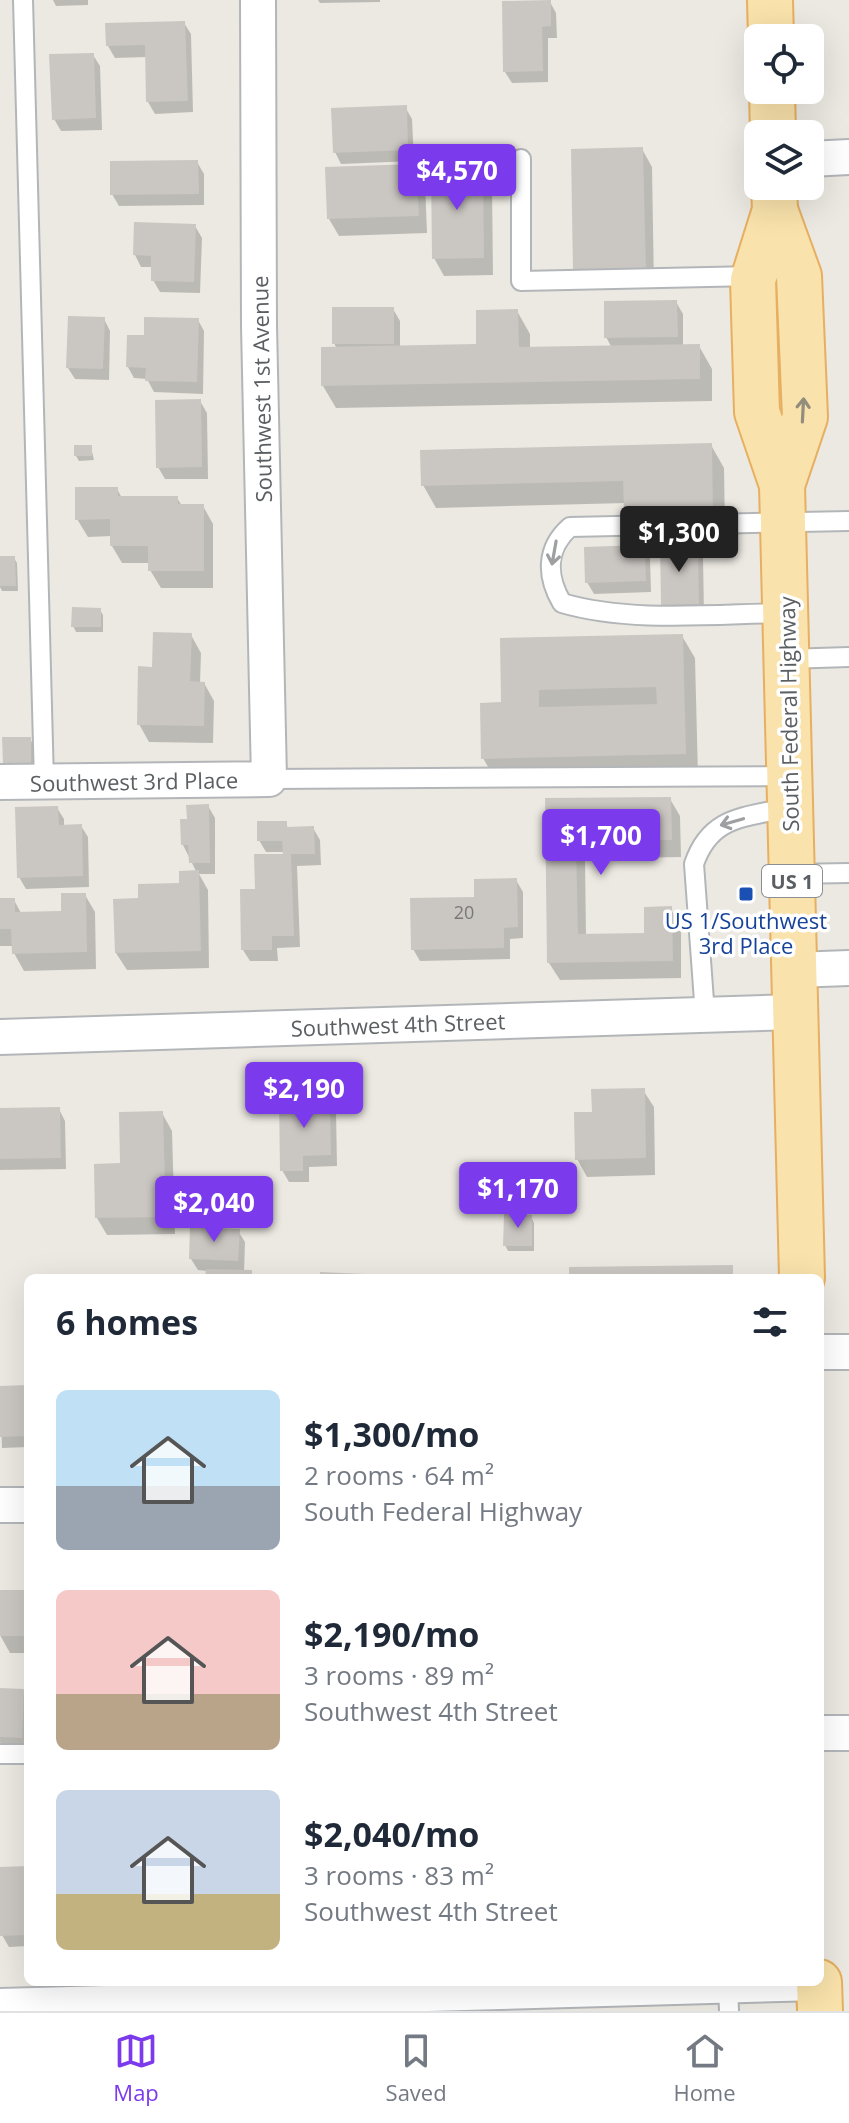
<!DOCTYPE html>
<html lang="en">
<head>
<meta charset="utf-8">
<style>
  :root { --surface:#fff; --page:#f6f6f7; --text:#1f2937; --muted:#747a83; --line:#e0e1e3; --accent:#7c3aed }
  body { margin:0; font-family:"Open Sans",sans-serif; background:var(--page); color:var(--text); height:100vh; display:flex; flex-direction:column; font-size:30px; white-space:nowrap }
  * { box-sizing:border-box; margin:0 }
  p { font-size:26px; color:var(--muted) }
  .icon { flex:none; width:44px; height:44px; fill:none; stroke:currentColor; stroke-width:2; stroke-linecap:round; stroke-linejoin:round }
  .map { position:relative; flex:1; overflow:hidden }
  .details { position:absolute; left:24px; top:1274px; width:800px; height:712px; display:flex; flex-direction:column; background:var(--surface); border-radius:12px; box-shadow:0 8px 32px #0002 }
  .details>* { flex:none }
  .buttons { position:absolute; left:744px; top:24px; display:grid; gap:16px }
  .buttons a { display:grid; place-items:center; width:80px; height:80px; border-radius:12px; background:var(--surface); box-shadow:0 8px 32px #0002; font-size:40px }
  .price { position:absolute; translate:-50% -68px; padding:0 18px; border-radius:8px; background:var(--accent); color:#fff; font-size:26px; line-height:52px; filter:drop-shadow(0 2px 4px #0008) }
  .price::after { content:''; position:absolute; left:50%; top:48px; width:24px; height:18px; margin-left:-12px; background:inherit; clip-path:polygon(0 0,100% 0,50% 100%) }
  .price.current { background:#222; color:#fff }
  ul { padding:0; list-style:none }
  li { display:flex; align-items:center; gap:24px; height:200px; padding:0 32px }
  li span { display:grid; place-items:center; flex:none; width:224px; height:160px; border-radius:12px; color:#555 }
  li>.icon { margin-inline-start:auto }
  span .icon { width:96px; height:96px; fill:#fffc; stroke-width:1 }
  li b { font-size:34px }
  h2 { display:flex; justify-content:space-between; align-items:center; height:96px; padding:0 32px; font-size:34px }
  .dock { display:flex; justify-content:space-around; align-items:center; height:112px; border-top:2px solid var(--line); background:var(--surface); font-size:22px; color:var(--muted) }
  .dock a { display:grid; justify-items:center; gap:4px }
  .dock .current { color:var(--accent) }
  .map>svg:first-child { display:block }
  .shadow { fill:#0003 }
  .building { fill:#cac6c2; fill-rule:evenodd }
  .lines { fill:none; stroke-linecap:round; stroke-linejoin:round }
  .lane-casing { stroke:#b3b6b9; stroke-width:22 }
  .street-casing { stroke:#b3b6b9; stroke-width:38 }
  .primary-casing { stroke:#e7af61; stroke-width:48 }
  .lane { stroke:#fff; stroke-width:18 }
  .street { stroke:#fff; stroke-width:34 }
  .primary { stroke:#f9e2ab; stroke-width:44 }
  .oneway { stroke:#928d7c }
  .oneway2 { stroke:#9d9fa1 }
  .transit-dot { fill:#1a4fb4; stroke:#fff; stroke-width:3 }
  .labels { text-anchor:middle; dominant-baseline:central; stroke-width:7; stroke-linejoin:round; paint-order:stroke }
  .number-label { font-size:18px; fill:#77797a }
  .shield { fill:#fff; stroke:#8c8f91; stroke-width:2 }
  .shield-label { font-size:20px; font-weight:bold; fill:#5b5f62 }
  .street-label { font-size:22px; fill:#5b5f62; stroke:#fff }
  .transit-label { font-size:22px; fill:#164399; stroke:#fff }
</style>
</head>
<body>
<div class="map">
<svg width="849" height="2011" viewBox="0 0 849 2011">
  <rect width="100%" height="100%" fill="#ece9e2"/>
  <g class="shadow">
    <path d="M88,0V5L56,6L53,0Z"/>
    <path d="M318,0H380V2L320,3Z"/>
    <path d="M550,2L556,13L557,38H548V82L512,83L505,72Z"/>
    <path d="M184,23L191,34L193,112L155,114L148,102L147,57L115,58L108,46Z"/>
    <path d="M93,55L100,66L102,130L61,131L54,119Z"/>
    <path d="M405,107L412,119L414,161L341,164L335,152Z"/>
    <path d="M642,149L652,167L654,288L586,290L575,272Z"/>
    <path d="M197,162L204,174V205L119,206L112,194Z"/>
    <path d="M415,166L425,183L427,233L339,236L329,219Z"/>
    <path d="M482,167L492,184L493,275L444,276L434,258Z"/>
    <path d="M195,226L202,238L200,293L160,292L153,280V267H141L135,255Z"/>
    <path d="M676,302L683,314V347L699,346L712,369V401L336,408L323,386L337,349L334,343L393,309L400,321V348L478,346L517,311L530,334V349L612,348L606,337Z"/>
    <path d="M104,319L110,331L109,380L75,379L68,368Z"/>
    <path d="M198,320L204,331L203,394L154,392L147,379L134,378L128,367L146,337Z"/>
    <path d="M200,401L207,413L208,479H165L158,467Z"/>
    <path d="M711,445L724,468L725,532L639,534L626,512V503L436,508L423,485Z"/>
    <path d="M91,447L94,460L79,461L76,456Z"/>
    <path d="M117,489L122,498H177L182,506H203L213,524V588H161L150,570V563H122L112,546V536L88,537L77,519Z"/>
    <path d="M696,545L703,556L704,616H670L663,604Z"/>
    <path d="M643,547L650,558L651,592L594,594L587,582Z"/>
    <path d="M0,558H14L17,563L18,591H2L0,587Z"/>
    <path d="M100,610L103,615V632H76L73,626Z"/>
    <path d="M191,635L201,653L200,683H204L214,701L213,743L149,742L139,724L154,669Z"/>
    <path d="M682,636L695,658L698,776L496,781L483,758L503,704L502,640Z"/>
    <path d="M30,739L33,744V768L8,769L5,763Z"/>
    <path d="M670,799L680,816L681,857L585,859L586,936L646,935L670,908L681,926V978L560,980L549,963L547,800Z"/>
    <path d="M208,806L215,818V874H199L208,890L209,968L127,970L116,953L140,900L181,885L197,873L183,845L189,821Z"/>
    <path d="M57,808L64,819V826H81L88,837L89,887L26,889L19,877Z"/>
    <path d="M285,823L289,829L313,828L320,840L321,865L297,866L300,947L277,948L278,961H250L243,950L257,891L285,856V852H266L259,840Z"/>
    <path d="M516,880L523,892V938L510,939V959L420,961L413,949L476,899Z"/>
    <path d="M85,895L95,912L96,969L24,971L14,953L13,946H0V900H14L21,913H63Z"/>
    <path d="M643,1090L654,1107L655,1175L587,1177L577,1159L594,1114Z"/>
    <path d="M329,1099L336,1111L337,1166L309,1167V1182H289L282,1170Z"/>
    <path d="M59,1109L65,1121L66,1169L0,1170V1110Z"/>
    <path d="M162,1113L172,1131L175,1234L107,1235L97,1218L122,1165Z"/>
    <path d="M531,1217L534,1223V1251H508L505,1245Z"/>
    <path d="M238,1231L245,1242L244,1272H251L255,1278H207L208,1271L198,1270L191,1259Z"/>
    <path d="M28,1387V1447L2,1448L0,1388Z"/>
    <path d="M0,1592H28V1653H10L0,1635Z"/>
    <path d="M0,1690L23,1691L28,1699V1749H4L0,1742Z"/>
    <path d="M28,1868V1946L9,1947L2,1935L0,1869Z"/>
  </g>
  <g class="building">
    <path d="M551,0V26L542,27L543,71L503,72L502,1Z"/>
    <path d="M185,21L188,101L146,102L145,45L106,46L105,23Z"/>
    <path d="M94,53L96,118L52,120L49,54Z"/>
    <path d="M407,105L408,150L333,153L331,108Z"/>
    <path d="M643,147L646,271L573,273L571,149Z"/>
    <path d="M198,160L199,194L110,195V161Z"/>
    <path d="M416,164L419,216L327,219L325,167Z"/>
    <path d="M431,165H483L484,258L432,259Z"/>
    <path d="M134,222L196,224L194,282L151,281V256L133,255Z"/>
    <path d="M677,300L678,337L604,338V301Z"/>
    <rect x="332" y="307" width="62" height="37"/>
    <path d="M518,309L519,347L700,344V379L321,386V347L476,344V310Z"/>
    <path d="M68,316L105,317L103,369L66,368Z"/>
    <path d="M144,317L199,318L197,382L145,381L146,368L126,367L127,335H144Z"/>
    <path d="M201,399L202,467L156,468L155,400Z"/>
    <path d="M712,443L713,511L624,512L623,481L421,486L420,450Z"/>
    <rect x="74" y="445" width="18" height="11"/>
    <path d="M75,487H118V496H178V504H204V571H148V546H110V519L75,520Z"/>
    <path d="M660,543H698L699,604L661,605Z"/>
    <path d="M645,545L646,581L585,583L584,547Z"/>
    <path d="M0,556H15L16,586H0Z"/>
    <path d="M72,607L101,608V627H71Z"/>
    <path d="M153,632L192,633L190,681L205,682L204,726L137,725L138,666L152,667Z"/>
    <path d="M683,634L686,754L481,759L480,703L501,702L500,638ZM656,687L657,704L539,707V690Z"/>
    <path d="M2,737H31V763L3,764Z"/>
    <path d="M671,797L672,840L576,842L578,934L644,933V907L672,906L673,961L547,963L545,798Z"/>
    <path d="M209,804L210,863H189L188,845H181L180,819H187L186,805Z"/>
    <path d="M58,806L59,825L82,824L83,876L17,878L15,807Z"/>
    <path d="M257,821H287V827L314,826L315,854H291L294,936H272V950H241L240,889H255L254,854H283L282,841H257Z"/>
    <path d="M199,870L201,951L115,953L113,899L138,898V884L179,883V871Z"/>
    <path d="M517,878L518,927L504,928V948L411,950L410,898L474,897V879Z"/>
    <path d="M61,893H86L87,952L12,954L11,929H0V898H15V912L61,911Z"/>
    <path d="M645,1088L646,1158L575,1160L574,1112H592L591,1089Z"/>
    <path d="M330,1097L331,1155L303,1156V1171H280L279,1098Z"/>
    <path d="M60,1107L61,1158L0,1159V1108Z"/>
    <path d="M163,1111L166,1217L95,1218L94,1164L120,1163L119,1112Z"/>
    <path d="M504,1214L532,1215V1246H503Z"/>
    <path d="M190,1227L240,1229L238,1261L189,1259Z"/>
    <path d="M733,1265V1278H569V1267Z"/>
    <path d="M206,1269L252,1270V1278H205Z"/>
    <path d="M320,1272L387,1275V1278H320Z"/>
    <path d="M28,1385V1436L0,1437V1386Z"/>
    <rect x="0" y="1590" width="28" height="46"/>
    <path d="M0,1688L24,1689L22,1738L0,1737Z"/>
    <path d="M28,1866V1935L0,1936V1867Z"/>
  </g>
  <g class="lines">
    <g class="lane-casing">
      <g id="lane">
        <path d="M23,0L44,782"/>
        <path d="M521,159V281L755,276"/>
        <path d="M785,613C714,614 630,623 562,603C546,576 546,548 570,527L849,521"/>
        <path d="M786,659L849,657"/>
        <path d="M269,779L789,776"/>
        <path d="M792,874L849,873"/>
        <path d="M705,1015L694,864C711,815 745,818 790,807"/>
        <path d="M0,1754H28"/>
        <path d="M728,1986L729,2011"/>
      </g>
    </g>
    <g class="street-casing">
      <g id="street">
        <path d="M810,159L849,157"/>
        <path d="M0,782L269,779L259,326L258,0"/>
        <path d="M794,970L849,968"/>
        <path d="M0,1037L795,1012"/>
        <path d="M820,1352H849"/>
        <path d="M0,1505H28"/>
        <path d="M820,1733H849"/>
        <path d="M0,2006L819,1983"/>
      </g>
    </g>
    <g class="primary-casing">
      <g id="primary">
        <path d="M770,0L771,38"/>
        <path d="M772,90L773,134"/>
        <path d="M774,186L775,210L753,280L757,412L782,485L802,1278"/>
        <path d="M775,210L799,276L805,417L782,485"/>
        <path d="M819,1982L820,2011"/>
      </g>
    </g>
    <use href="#lane" class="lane"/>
    <use href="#street" class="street"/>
    <use href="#primary" class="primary"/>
  </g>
  <defs><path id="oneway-shaft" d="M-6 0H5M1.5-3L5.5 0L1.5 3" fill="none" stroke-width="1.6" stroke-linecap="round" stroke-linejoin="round" transform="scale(2)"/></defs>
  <use class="oneway" href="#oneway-shaft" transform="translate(803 410) rotate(-87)"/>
  <g class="oneway2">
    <use href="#oneway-shaft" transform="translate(554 553) rotate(100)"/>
    <use href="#oneway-shaft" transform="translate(732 822) rotate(164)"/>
  </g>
  <rect class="transit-dot" x="738" y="886" width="16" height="16" rx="4"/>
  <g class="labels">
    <g class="number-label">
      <text x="464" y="912">20</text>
    </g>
    <rect class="shield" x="762" y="865" width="60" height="32" rx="6"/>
    <g class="shield-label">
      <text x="792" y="881">US 1</text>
    </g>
    <g class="street-label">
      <text transform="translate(261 389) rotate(-91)">Southwest 1st Avenue</text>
      <text transform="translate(788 714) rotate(-91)">South Federal Highway</text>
      <text transform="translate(134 781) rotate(-1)">Southwest 3rd Place</text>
      <text transform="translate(398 1024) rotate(-2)">Southwest 4th Street</text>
    </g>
    <g class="transit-label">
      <text x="746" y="920">US 1/Southwest<tspan x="746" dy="25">3rd Place</tspan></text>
    </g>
  </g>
</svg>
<div class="buttons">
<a><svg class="icon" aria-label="locate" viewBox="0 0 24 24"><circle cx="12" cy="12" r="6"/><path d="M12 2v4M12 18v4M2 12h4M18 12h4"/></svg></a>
<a><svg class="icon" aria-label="layers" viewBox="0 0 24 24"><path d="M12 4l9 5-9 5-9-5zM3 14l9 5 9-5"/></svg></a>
</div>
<b class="price" style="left:457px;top:212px">$4,570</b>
<b class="price current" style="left:679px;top:574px">$1,300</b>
<b class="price" style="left:601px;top:877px">$1,700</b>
<b class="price" style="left:304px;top:1130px">$2,190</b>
<b class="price" style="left:518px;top:1230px">$1,170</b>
<b class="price" style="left:214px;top:1244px">$2,040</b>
<section class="details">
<h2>6 homes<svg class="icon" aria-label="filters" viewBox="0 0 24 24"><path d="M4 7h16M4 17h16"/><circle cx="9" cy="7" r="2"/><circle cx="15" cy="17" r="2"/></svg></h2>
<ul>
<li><span style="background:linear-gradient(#bfe0f5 60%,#9aa5b1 0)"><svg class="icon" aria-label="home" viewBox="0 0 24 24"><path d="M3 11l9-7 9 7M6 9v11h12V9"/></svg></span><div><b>$1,300/mo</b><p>2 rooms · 64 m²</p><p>South Federal Highway</p></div></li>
<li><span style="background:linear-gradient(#f6c9c9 65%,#b9a48a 0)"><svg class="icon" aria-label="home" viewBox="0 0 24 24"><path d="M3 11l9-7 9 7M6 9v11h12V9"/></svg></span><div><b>$2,190/mo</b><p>3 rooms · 89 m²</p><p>Southwest 4th Street</p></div></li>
<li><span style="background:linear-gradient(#c9d6e8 65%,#c2b280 0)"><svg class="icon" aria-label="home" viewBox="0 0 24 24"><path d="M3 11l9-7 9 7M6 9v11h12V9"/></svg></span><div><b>$2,040/mo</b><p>3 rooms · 83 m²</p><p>Southwest 4th Street</p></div></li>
</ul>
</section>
</div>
<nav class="dock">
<a class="current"><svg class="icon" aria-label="map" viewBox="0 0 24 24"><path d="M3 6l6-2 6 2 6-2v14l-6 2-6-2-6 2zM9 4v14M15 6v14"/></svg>Map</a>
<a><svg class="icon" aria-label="saved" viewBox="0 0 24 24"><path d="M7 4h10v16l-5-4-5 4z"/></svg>Saved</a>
<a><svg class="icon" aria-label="home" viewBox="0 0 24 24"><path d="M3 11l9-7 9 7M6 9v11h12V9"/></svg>Home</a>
</nav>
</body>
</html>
